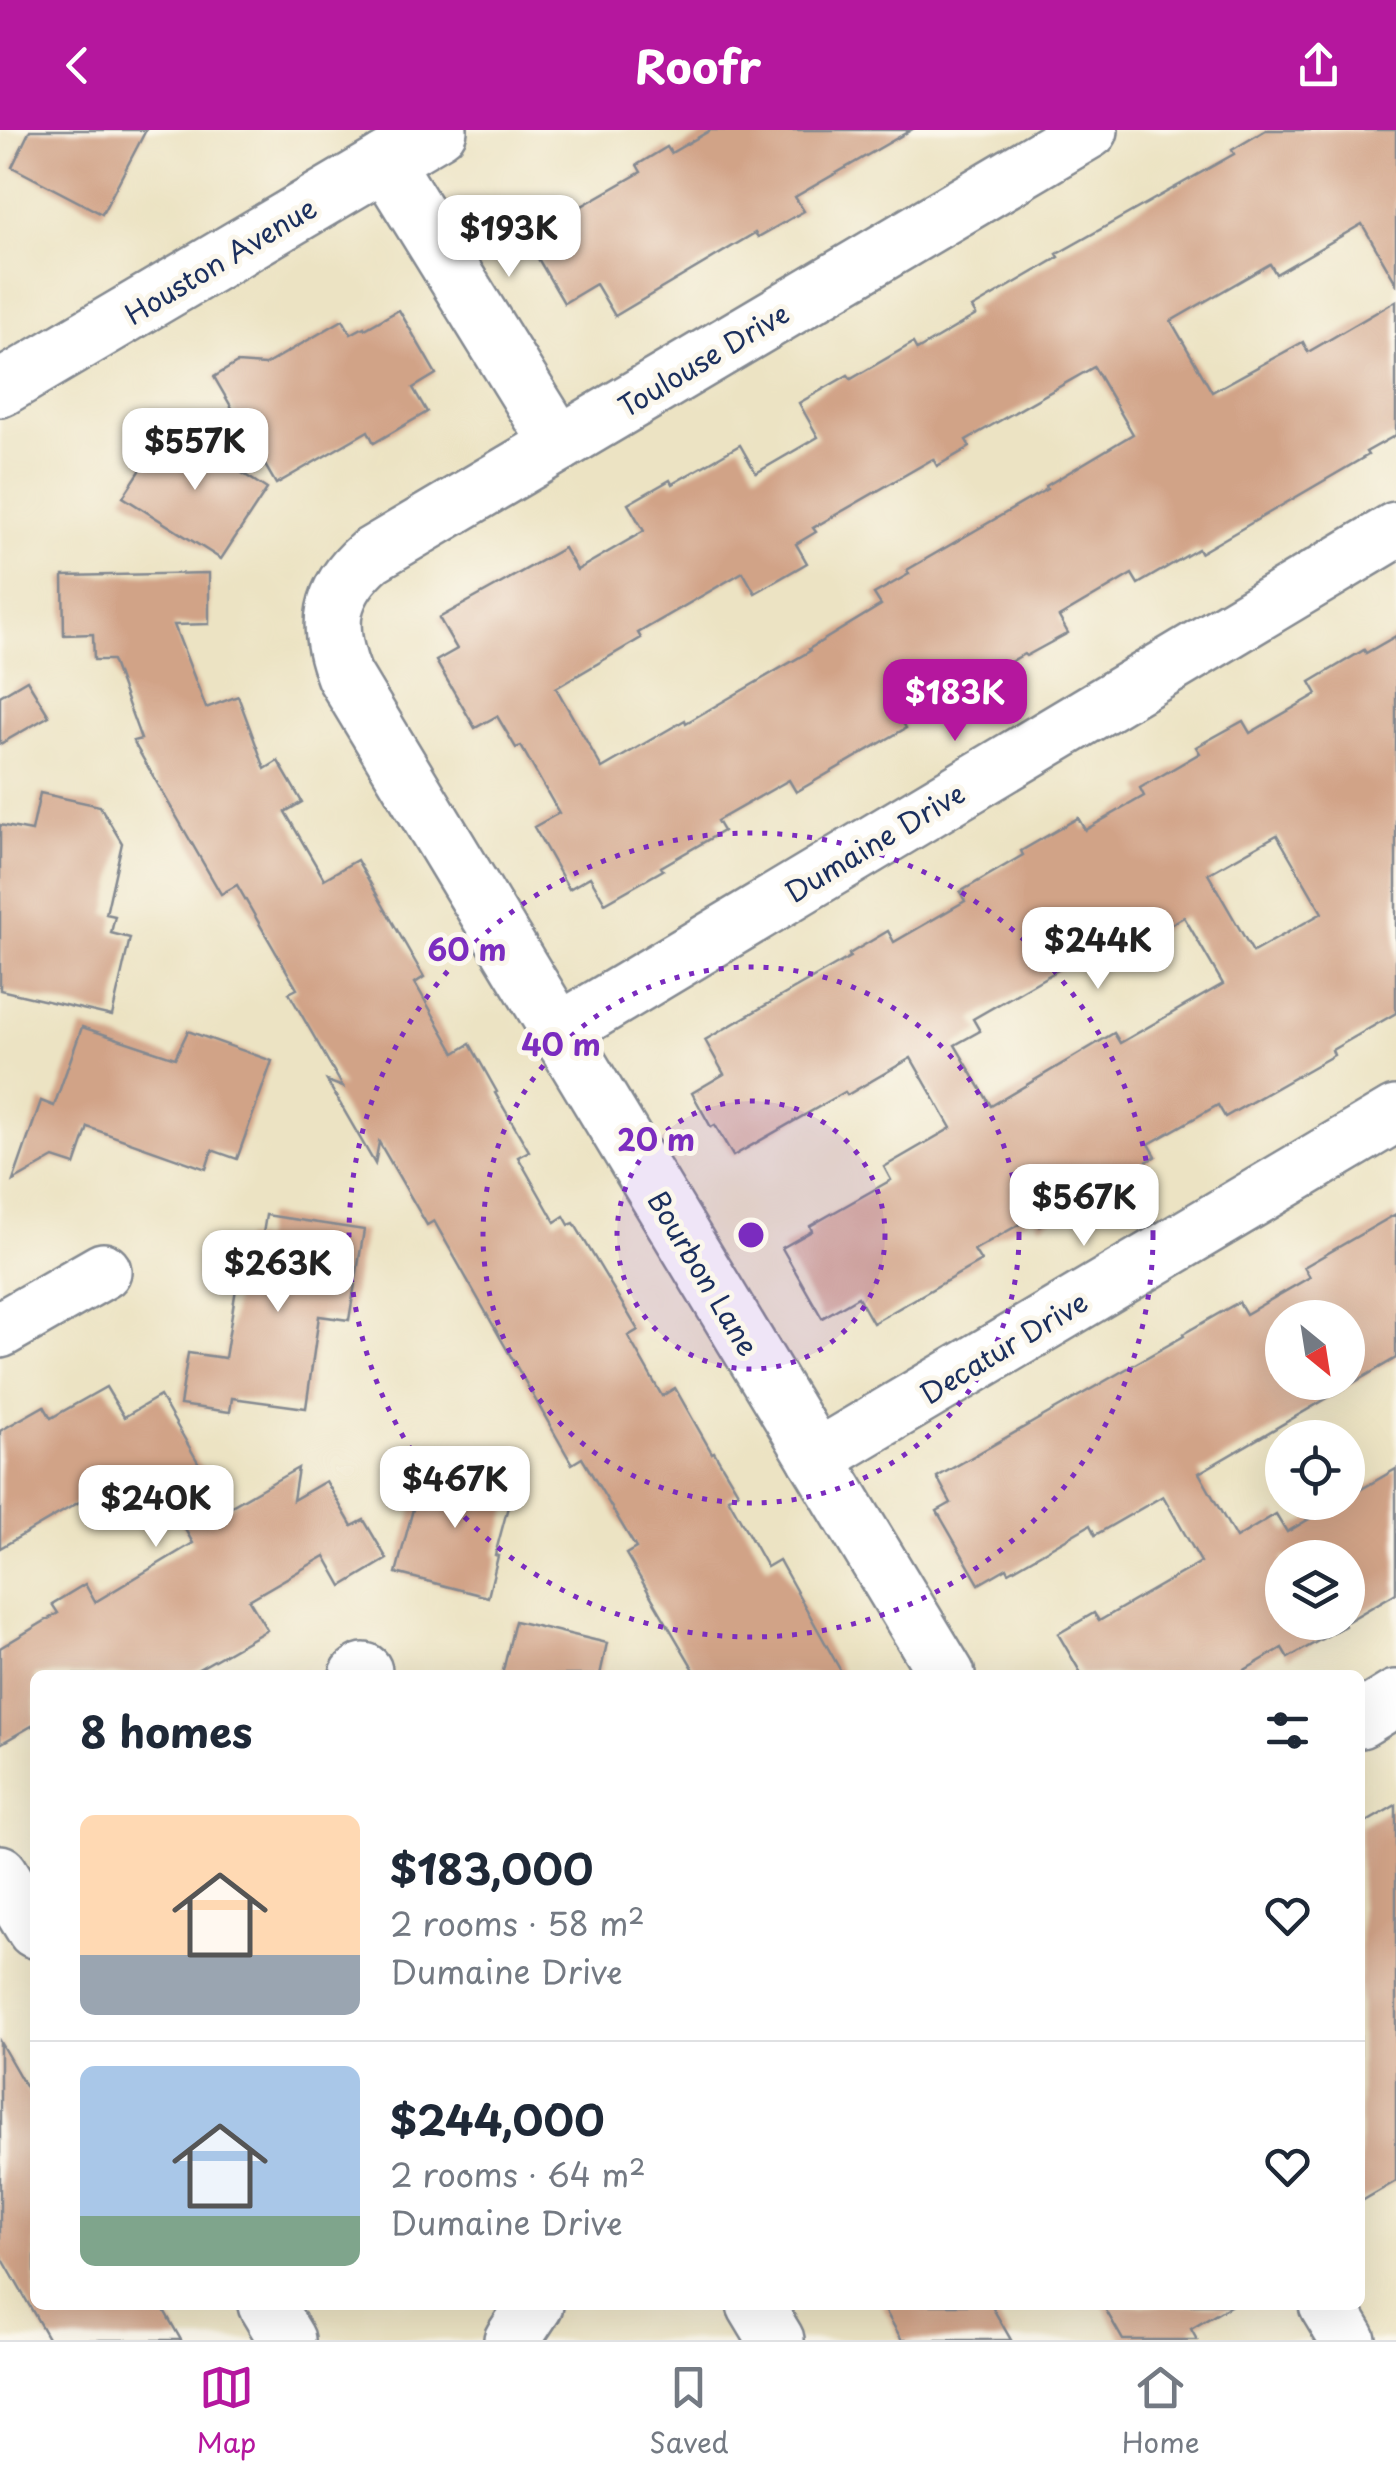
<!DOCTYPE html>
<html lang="en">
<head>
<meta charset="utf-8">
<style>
  :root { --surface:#fff; --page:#f6f6f7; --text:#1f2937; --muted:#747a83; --line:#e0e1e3; --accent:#b5179e }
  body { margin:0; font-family:"Playpen Sans",sans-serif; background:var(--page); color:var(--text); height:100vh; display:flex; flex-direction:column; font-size:38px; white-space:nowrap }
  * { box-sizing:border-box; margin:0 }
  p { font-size:32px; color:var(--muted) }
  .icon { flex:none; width:55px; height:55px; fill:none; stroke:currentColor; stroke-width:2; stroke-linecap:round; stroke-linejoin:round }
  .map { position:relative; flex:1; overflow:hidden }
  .drawer { position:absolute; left:30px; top:1540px; width:1335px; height:640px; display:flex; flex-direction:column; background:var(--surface); border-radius:15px; box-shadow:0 10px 40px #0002 }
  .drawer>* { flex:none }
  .needle { width:65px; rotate:150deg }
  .buttons { position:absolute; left:1265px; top:1170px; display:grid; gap:20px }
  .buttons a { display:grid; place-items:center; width:100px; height:100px; border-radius:50%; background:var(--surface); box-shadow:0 10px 40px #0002; font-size:50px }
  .price { position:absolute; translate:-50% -85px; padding:0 22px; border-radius:20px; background:#fff; color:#222; font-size:32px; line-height:65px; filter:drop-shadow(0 2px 5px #0008) }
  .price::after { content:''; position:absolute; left:50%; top:60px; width:30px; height:22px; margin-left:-15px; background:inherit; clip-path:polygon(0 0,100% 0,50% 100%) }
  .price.on { background:var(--accent); color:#fff }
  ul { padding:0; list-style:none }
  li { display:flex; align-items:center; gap:30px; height:250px; padding:0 50px }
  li+li { border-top:2px solid var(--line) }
  li span { display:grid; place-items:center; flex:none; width:280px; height:200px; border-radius:15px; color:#555 }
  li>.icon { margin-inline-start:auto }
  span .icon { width:120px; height:120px; fill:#fffc; stroke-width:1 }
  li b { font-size:42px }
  h2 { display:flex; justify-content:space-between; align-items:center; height:120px; padding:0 50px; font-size:42px }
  header { display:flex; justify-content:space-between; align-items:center; height:130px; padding:0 50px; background:var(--accent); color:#fff; font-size:45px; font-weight:700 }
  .dock { display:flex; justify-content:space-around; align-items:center; height:140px; border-top:2px solid var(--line); background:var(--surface); font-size:28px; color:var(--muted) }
  .dock a { display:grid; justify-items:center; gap:5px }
  .dock .on { color:var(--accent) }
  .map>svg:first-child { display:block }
  .building { fill:#d1a387; fill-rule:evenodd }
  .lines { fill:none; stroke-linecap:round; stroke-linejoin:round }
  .minor-casing { stroke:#848990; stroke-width:60 }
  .minor { stroke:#fff; stroke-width:55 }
  .ring { fill:none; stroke:#7b2cbf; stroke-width:5; stroke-dasharray:5 10 }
  .labels { text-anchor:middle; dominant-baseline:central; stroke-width:10; stroke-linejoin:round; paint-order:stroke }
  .street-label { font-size:28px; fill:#1b2f5e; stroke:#fbf7ec }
  .centre { fill:#7b2cbf; stroke:#fbf7ec; stroke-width:5 }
  .ring-label { font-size:30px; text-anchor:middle; font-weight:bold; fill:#7b2cbf; stroke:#fbf7ec; stroke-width:10; stroke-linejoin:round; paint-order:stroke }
</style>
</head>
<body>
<header><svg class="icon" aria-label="back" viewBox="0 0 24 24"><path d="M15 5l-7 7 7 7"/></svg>Roofr<svg class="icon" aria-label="share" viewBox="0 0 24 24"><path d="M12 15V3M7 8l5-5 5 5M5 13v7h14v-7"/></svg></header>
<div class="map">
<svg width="1396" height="2210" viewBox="0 0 1396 2210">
  <rect width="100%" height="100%" fill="#fbf7ec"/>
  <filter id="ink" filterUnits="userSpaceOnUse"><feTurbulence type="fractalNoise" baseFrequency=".01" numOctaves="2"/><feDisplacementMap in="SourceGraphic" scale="20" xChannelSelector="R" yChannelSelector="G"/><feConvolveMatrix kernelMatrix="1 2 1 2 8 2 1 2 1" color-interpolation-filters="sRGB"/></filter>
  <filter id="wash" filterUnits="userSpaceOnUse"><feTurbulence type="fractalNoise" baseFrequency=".0048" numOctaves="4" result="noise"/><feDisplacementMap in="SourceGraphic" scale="40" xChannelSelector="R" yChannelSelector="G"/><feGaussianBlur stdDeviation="2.25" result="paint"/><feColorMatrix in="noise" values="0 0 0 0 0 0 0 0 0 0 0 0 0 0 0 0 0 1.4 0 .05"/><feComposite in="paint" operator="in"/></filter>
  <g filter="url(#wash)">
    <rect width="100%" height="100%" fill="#ece3c3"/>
    <g id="blocks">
      <g class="building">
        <path d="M30,0H146L102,84L12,37Z"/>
        <path d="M711,0H911L795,67L804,81L758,107L755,103L615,186L596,154L564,173L526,108L641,42L637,35L667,17L671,23Z"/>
        <path d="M1266,0H1396V153L1362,94L1276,144L1270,134L1171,191L1212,262L1303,212L1308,222L1396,171V305L1366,322L1368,325L1200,423L1198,419L1138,454L1132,444L1059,487L1068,503L1026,526L1024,524L969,556L960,540L894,578L906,598L796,662L789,650L717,691L723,701L661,737L663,740L605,773L590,747L569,759L534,697L559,683L521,616L516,618L497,586L475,598L436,531L457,519L439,488L564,418L577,440L644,401L628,374L670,350L672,354L740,315L756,343L818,307L799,273L848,245L851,249L913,213L917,220L976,185L972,178L1059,127L1057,124L1234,24L1232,20ZM1094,237L1133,304L1046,356L1047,359L907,440L909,444L874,464L881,475L809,519L810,521L686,593L685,590L602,638L556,558L641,508L638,503L743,442L755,463L807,433L796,414L816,402L813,398L933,329L937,336L970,317L966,310Z"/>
        <path d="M399,180L436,244L413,258L427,282L374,313L368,301L276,354L214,247L237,233L265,235L343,190L351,204L364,197L365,199Z"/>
        <path d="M169,296L267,359L221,429L123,367Z"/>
        <path d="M209,443V494L174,495L206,578L238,566L265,639L278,631L302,672L285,682L324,749L357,730L424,847L415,853L455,923L470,914L497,962L495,963L529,1021L518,1027L555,1092L564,1086L569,1095L574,1093L638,1200L628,1206L662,1266L675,1258L712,1323L714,1322L738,1362L728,1368L767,1437L779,1430L843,1545H697L626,1424L636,1418L582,1328L572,1334L434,1091L427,1095L379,1012L375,1034L327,951L343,957L289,863L297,859L237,755L221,764L133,611L141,609L112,530H94L93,504L64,505L63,446Z"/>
        <path d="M1396,506V883L1332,920L1334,925L1225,987L1218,975L1149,1014L1156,1026L1040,1096L1034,1086L974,1120L981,1131L873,1193L858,1167L822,1188L782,1118L812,1101L810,1096L891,1050L884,1037L951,998L911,928L847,965L845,962L733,1026L715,995L711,997L692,963L724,944L705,910L850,827L849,824L888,801L894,812L965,771L960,762L1023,725L1021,721L1078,688L1085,700L1144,666L1140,658L1200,623L1196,617L1243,591L1250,603L1317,564L1310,552L1364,520L1366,523ZM1277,705L1322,783L1253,822L1208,744ZM1184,787L1223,854L1120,913L1114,903L991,976L955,915L980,901L973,889L1086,824L1094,838Z"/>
        <path d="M27,550L49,586L0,614V566Z"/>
        <path d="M40,663L100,676L122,713L106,784L115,786L111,803L130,808L112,886L0,860V695L32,701Z"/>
        <path d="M82,897L175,928L188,901L272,931L237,1029L212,1020L206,1039L88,997L75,1035L54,1028L13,1051L41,971L54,976Z"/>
        <path d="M1396,1084V1228L1199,1343L1236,1408L1276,1384L1287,1402L1338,1372H1348V1367L1396,1339V1463L1348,1491V1428H1282V1492H1344L1345,1496L1288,1528L1282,1518L1236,1545H1082L1058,1504L1094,1483L1099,1491L1201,1432L1163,1366L1095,1405L1090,1395L1009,1442L1007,1438L979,1454L937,1381L951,1373L937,1347L1184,1206L1183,1204L1239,1172L1246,1184L1310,1147L1304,1137ZM1282,1188H1348V1252H1282Z"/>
        <path d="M266,1085L364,1100L349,1190L319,1186L306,1278L232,1268L230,1282L180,1275L188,1223L225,1228L244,1108L262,1110Z"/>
        <path d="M106,1257L124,1287L160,1266L218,1367L221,1366L228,1378L298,1338L293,1370L326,1351L352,1396L364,1390L387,1429L342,1456L325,1426L249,1470L267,1500L188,1545H35V1594L0,1614V1518L58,1483L52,1474L85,1454L95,1472L193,1413L152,1342L113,1365L107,1356L0,1418V1301L44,1276L51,1288Z"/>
        <path d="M425,1334L513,1358L495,1425L498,1426L488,1467L396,1443Z"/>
        <path d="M515,1491L607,1513L600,1545H502Z"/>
        <path d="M1396,1675V2051L1360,2072V1696Z"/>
        <path d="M0,1912L35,1973V2175H161L181,2210H49L0,2124Z"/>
        <path d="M882,2175H991L1011,2210H902Z"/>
        <path d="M1103,2175H1232L1191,2199L1197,2210H1123Z"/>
      </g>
    </g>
  </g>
  <g filter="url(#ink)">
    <use href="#blocks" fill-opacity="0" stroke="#848990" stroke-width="2.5"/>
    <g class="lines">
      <g class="minor-casing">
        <g id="minor">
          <path d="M385,32L559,314"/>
          <path d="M0,259L439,0"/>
          <path d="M558,902L1396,400"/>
          <path d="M0,1200L103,1141"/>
          <path d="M816,1328L1396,984"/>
          <path d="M358,1545L364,1541"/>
          <path d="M947,1545L344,545C325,495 329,462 370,426L1090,0"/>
          <path d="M1360,1590L1396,1568"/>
          <path d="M0,1743L35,1800"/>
          <path d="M266,2175L287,2210"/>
          <path d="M755,2175L776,2210"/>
          <path d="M1327,2175L1348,2210"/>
          <path d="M512,2210L535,2175"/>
        </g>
      </g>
      <use href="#minor" class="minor"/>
    </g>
  </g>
  <circle cx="751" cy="1105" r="134" fill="#7b2cbf" fill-opacity=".12"/>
  <g class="ring">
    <circle cx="751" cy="1105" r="134"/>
    <circle cx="751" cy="1105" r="268"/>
    <circle cx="751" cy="1105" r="402"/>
  </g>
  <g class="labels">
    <g class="street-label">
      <text transform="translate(220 130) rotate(-31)">Houston Avenue</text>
      <text transform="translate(703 229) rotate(-31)">Toulouse Drive</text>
      <text transform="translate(874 712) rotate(-31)">Dumaine Drive</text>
      <text transform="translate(704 1143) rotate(59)">Bourbon Lane</text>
      <text transform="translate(1003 1217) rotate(-31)">Decatur Drive</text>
    </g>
  </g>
  <circle cx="751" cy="1105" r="15" class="centre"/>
  <g class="ring-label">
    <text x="467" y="831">60 m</text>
    <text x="561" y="926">40 m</text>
    <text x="656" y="1021">20 m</text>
  </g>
</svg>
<div class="buttons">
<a><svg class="needle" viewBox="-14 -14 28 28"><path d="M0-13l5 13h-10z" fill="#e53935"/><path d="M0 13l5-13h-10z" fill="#747a83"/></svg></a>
<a><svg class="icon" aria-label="locate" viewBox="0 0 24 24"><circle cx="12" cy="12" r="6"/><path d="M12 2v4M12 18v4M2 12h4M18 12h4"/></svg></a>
<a><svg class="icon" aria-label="layers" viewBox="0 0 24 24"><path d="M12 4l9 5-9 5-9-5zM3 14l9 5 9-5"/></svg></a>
</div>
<b class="price" style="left:509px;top:150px">$193K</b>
<b class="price" style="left:195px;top:363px">$557K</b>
<b class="price on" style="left:955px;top:614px">$183K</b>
<b class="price" style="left:1098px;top:862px">$244K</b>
<b class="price" style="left:1084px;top:1119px">$567K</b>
<b class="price" style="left:278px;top:1185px">$263K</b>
<b class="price" style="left:455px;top:1401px">$467K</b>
<b class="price" style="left:156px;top:1420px">$240K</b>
<section class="drawer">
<h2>8 homes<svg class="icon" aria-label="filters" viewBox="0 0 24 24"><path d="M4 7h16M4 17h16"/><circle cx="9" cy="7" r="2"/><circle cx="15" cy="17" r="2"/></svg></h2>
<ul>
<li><span style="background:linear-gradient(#ffd9b3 70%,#9aa5b1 0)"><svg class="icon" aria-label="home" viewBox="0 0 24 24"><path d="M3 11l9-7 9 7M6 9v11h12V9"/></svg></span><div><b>$183,000</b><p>2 rooms · 58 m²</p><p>Dumaine Drive</p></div><svg class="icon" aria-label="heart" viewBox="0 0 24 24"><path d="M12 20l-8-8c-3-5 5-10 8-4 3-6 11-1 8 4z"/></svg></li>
<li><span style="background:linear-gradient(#a9c7e8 75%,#7fa58c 0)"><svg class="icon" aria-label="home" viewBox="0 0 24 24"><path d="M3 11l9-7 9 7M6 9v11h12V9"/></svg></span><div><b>$244,000</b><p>2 rooms · 64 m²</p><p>Dumaine Drive</p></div><svg class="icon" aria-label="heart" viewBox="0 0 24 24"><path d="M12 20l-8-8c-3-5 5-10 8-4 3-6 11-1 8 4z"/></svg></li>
</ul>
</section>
</div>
<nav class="dock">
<a class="on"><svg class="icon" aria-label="map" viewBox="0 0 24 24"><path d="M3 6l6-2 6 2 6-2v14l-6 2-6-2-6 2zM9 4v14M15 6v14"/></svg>Map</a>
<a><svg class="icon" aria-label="saved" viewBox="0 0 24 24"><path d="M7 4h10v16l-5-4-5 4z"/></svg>Saved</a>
<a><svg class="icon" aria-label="home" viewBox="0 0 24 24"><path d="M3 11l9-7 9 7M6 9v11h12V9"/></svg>Home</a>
</nav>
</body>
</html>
